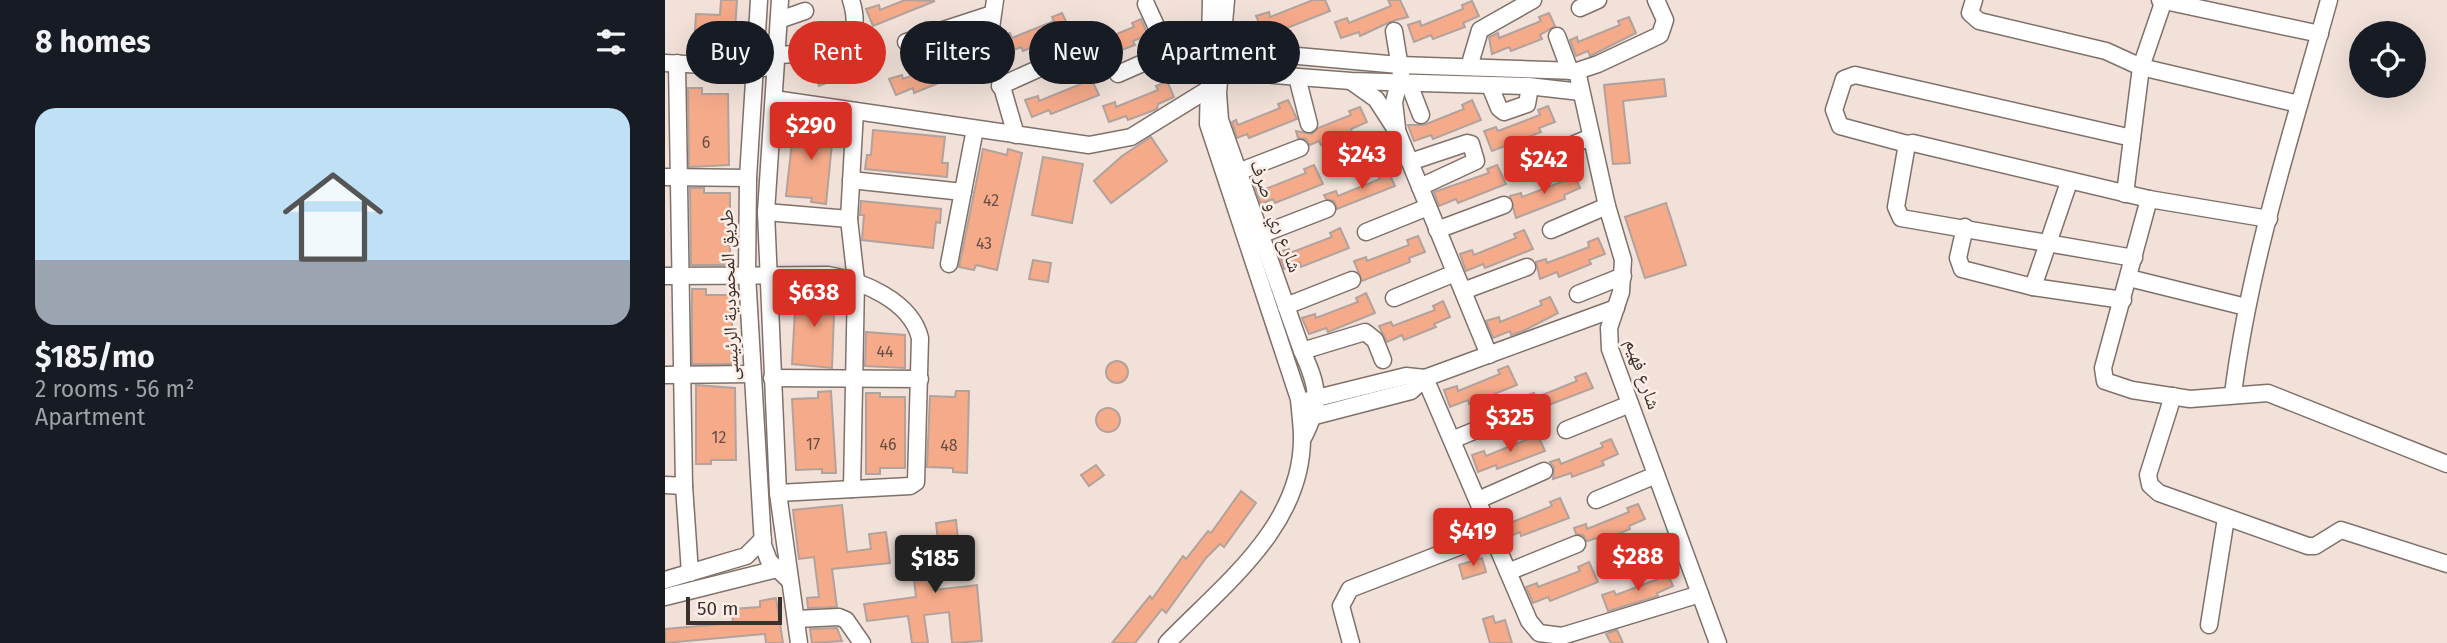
<!DOCTYPE html>
<html lang="en">
<head>
<meta charset="utf-8">
<style>
  :root { --surface:#171b24; --page:#242831; --text:#f1f3f6; --muted:#9ea1a6; --line:#363941; --accent:#d93025 }
  body { margin:0; font-family:"Fira Sans","Noto Naskh Arabic",sans-serif; background:var(--page); color:var(--text); height:100vh; display:flex; flex-direction:column; font-size:26px; white-space:nowrap }
  * { box-sizing:border-box; margin:0 }
  p { font-size:23px; color:var(--muted) }
  .icon { flex:none; width:38px; height:38px; fill:none; stroke:currentColor; stroke-width:2; stroke-linecap:round; stroke-linejoin:round }
  .map { position:relative; flex:1; overflow:hidden }
  .drawer { display:flex; flex-direction:column; background:var(--surface); width:665px }
  .drawer>* { flex:none }
  .top-card { position:absolute; left:21px; top:21px; width:665px; height:63px; display:flex; gap:14px }
  .buttons { position:absolute; left:1684px; top:21px; display:grid; gap:14px }
  .buttons a { display:grid; place-items:center; width:77px; height:77px; border-radius:50%; background:var(--surface); box-shadow:0 7px 28px #0002; font-size:35px }
  .scale { position:absolute; left:21px; bottom:18px; width:96px; box-sizing:border-box; padding-left:7px; border:4px solid #38312e; border-top:0; font-size:19px; line-height:24px; white-space:nowrap; color:#38312e; -webkit-text-stroke:5px #ffeee6; paint-order:stroke }
  .price { position:absolute; translate:-50% -60px; padding:0 16px; border-radius:7px; background:var(--accent); color:#fff; font-size:23px; line-height:46px; filter:drop-shadow(0 2px 4px #0008) }
  .price::after { content:''; position:absolute; left:50%; top:42px; width:21px; height:16px; margin-left:-10px; background:inherit; clip-path:polygon(0 0,100% 0,50% 100%) }
  .price.on { background:#222; color:#fff }
  ul { padding:0; list-style:none }
  li { display:grid; align-content:center; gap:14px; height:371px; padding:0 35px }
  li+li { border-top:2px solid var(--line) }
  li span { display:grid; place-items:center; height:217px; border-radius:21px; color:#555 }
  li>.icon { margin-inline-start:auto }
  span .icon { width:126px; height:126px; fill:#fffc; stroke-width:1 }
  li b { font-size:30px }
  h2 { display:flex; justify-content:space-between; align-items:center; height:84px; padding:0 35px; font-size:30px }
  .pill { padding:0 24px; border-radius:32px; background:var(--surface); box-shadow:0 7px 28px #0002; font-size:24px; line-height:63px }
  .pill.on { background:var(--accent); color:#fff }
  main { display:flex; flex:1; min-height:0 }
  .map>svg:first-child { display:block }
  .building { fill:#f5aa8a; stroke:#b2a29c; stroke-width:2 }
  .lines { fill:none; stroke-linecap:round; stroke-linejoin:round }
  .minor-casing { stroke:#7f716a; stroke-width:19 }
  .minor { stroke:#fff; stroke-width:16 }
  .labels { text-anchor:middle; dominant-baseline:central; stroke-width:5; stroke-linejoin:round; paint-order:stroke }
  .number-label { font-size:16px; fill:#674f45 }
  .street-label { font-size:19px; fill:#38312e; stroke:#ffeee6 }
</style>
</head>
<body>
<main>
<section class="drawer">
<h2>8 homes<svg class="icon" aria-label="filters" viewBox="0 0 24 24"><path d="M4 7h16M4 17h16"/><circle cx="9" cy="7" r="2"/><circle cx="15" cy="17" r="2"/></svg></h2>
<ul>
<li><span style="background:linear-gradient(#bfe0f5 70%,#9aa5b1 0)"><svg class="icon" aria-label="home" viewBox="0 0 24 24"><path d="M3 11l9-7 9 7M6 9v11h12V9"/></svg></span><div><b>$185/mo</b><p>2 rooms · 56 m²</p><p>Apartment</p></div></li>
</ul>
</section>
<div class="map">
<svg width="1782" height="643" viewBox="0 0 1782 643">
  <rect width="100%" height="100%" fill="#f1e1d9"/>
  <g class="building">
    <path d="M56,0H72L69,45L43,43V47L29,46L31,14L55,15Z"/>
    <path d="M240,0L270,1L208,26L201,9L214,5L215,10Z"/>
    <path d="M648,0H660L665,11L617,30L615,26L598,32L591,16L604,12L605,17Z"/>
    <path d="M723,0H735L743,17L727,21L695,36L694,32L676,38L670,22L682,18L684,23L726,6Z"/>
    <path d="M807,1L814,16L798,23L800,27L768,39L766,35L749,42L743,25L755,21L756,26L798,9L797,5Z"/>
    <path d="M397,13L406,32L358,51L356,47L339,54L335,36L345,33L347,38L389,21L387,17Z"/>
    <path d="M884,13L890,26L875,35L877,39L846,51L844,47L827,54L824,37L833,33L834,38L876,21L874,17Z"/>
    <path d="M964,17L971,33L925,56L923,51L911,56L905,40L912,37L913,42L955,25L953,21Z"/>
    <path d="M476,19L483,35L468,41L470,45L438,57L436,53L419,60L413,43L425,39L427,44L469,27L467,23Z"/>
    <path d="M212,45L219,60L154,86L148,69L160,65L161,70L204,53L202,49Z"/>
    <path d="M288,54L295,70L279,76L281,80L249,93L248,88L231,95L224,79L237,75L238,79L280,63L278,58Z"/>
    <path d="M425,76L434,95L386,114L384,110L367,117L360,100L373,96L374,101L416,84L414,80Z"/>
    <path d="M999,79L1001,96L958,101L965,163L948,164L939,85Z"/>
    <path d="M502,81L509,97L493,104L492,109L463,120L461,116L444,122L438,106L450,102L451,107L493,90L491,86Z"/>
    <path d="M23,88H37V94H63L64,165L24,167Z"/>
    <path d="M623,100L632,119L584,138L582,134L572,138L567,122L571,120L573,125L615,108L613,104Z"/>
    <path d="M807,100L816,120L768,139L766,135L749,141L743,125H759L799,109L797,105Z"/>
    <path d="M883,106L890,122L874,128L876,132L827,151L819,131L831,127L833,131L875,115L873,110Z"/>
    <path d="M695,107L702,122L686,129L687,133L656,145L654,141L645,145L641,139L633,138L631,131L647,134L653,128L686,115L684,111Z"/>
    <path d="M155,121L169,123L161,204L146,202L147,198L121,196L129,124L154,127Z"/>
    <path d="M208,130L280,137L277,163H283L282,177L200,169L202,155H206Z"/>
    <path d="M486,137L502,161L446,203L429,181L457,156Z"/>
    <path d="M318,149L342,155L343,149L357,153L332,270L311,265L309,270L294,267Z"/>
    <path d="M378,157L418,164L407,223L367,215Z"/>
    <path d="M649,165L658,184L610,203L608,199L596,204L590,187L597,185L598,190L641,173L639,169Z"/>
    <path d="M832,165L841,184L793,203L791,199L774,206L769,192L824,173L822,169Z"/>
    <path d="M723,171L730,186L672,209L669,201L661,199L659,195L671,191L673,196L715,179L713,175Z"/>
    <path d="M908,172L915,188L899,195L900,199L851,218L845,196L856,193L857,197L899,181L897,177Z"/>
    <path d="M25,188H39V193H65V265H26Z"/>
    <path d="M196,201L276,209L275,223L271,222L268,248L197,240L199,215H195Z"/>
    <path d="M1001,203L1021,265L980,278L960,217Z"/>
    <path d="M675,228L684,248L636,267L635,262L619,269L613,252L624,249L625,253L667,237L665,233Z"/>
    <path d="M859,230L868,249L820,268L818,264L801,271L795,254L807,250L809,255L851,238L849,234Z"/>
    <path d="M753,236L760,252L744,258L745,262L697,281L689,261L701,257L702,261L744,245L742,240Z"/>
    <path d="M933,238L940,254L924,260L926,264L894,277L892,272L875,279L871,262L881,259L882,263L924,247L923,242Z"/>
    <path d="M368,260L386,263L383,282L364,279Z"/>
    <path d="M156,288L170,289L167,368L127,364L131,293L156,294Z"/>
    <path d="M27,289H41V295H67V364H27Z"/>
    <path d="M701,293L710,313L663,332L661,328L644,334L637,318L650,314L651,318L693,302L691,298Z"/>
    <path d="M885,297L893,313L860,330L846,335L845,331L828,338L821,321L834,317L835,322L877,305L875,301Z"/>
    <path d="M778,301L785,317L769,324L771,327L739,340L737,335L722,342L714,326L726,322L728,326L770,310L768,306Z"/>
    <path d="M201,332L240,335V368L200,366Z"/>
    <circle cx="452" cy="372" r="11"/>
    <path d="M843,366L852,385L804,404L803,400L785,407L779,390L792,386L793,391L835,374L833,370Z"/>
    <path d="M921,373L928,388L863,413L857,397L869,393L870,398L912,381L910,377Z"/>
    <path d="M31,385L70,388L71,460H46V464H31Z"/>
    <path d="M166,391L171,473H157V469L131,470L127,399L153,398V392Z"/>
    <path d="M291,391H304L302,473L288,472V468L262,467L265,396L290,397Z"/>
    <path d="M201,393H215V397H240V468H215V474H201Z"/>
    <circle cx="443" cy="420" r="12"/>
    <path d="M871,431L880,451L832,469L831,465L813,472L807,455L819,451L821,456L863,439L861,435Z"/>
    <path d="M946,439L953,454L937,461L939,465L907,477L906,473L888,479L889,467L885,462L894,459L896,464L938,447L936,443Z"/>
    <path d="M431,465L439,475L424,486L416,475Z"/>
    <path d="M576,491L591,503L559,547L555,544L541,558L501,613L497,609L470,643H447L485,596L487,599L518,556L521,559L543,531L546,533Z"/>
    <path d="M895,498L904,518L856,536L855,532L840,538L833,522L843,518L845,523L887,506L885,502Z"/>
    <path d="M973,504L980,519L964,526L965,529L934,542L932,538L922,541L918,535L911,534L909,528L921,524L922,529L964,512L962,508Z"/>
    <path d="M177,505L182,552L206,549L204,534L221,532L225,563L167,569L172,607L143,608L142,598L154,597L149,557L134,559L128,510Z"/>
    <path d="M291,520L295,558L265,561L268,590L312,585L317,641L287,643L284,612L259,615L263,643H247L243,616L202,621L199,604L251,597L246,552L274,549L271,523Z"/>
    <path d="M817,558L821,572L798,579L794,565Z"/>
    <path d="M924,562L933,582L885,601L883,597L868,603L861,587L872,583L873,587L915,571L913,567Z"/>
    <path d="M1001,570L1008,586L992,593L993,596L943,611L937,595L949,591L951,595L993,579L991,575Z"/>
    <path d="M111,598L118,643H101L100,634L0,643V629L68,623L67,609L95,607V601Z"/>
    <path d="M828,616L830,623L840,620L847,643H825L818,619Z"/>
    <path d="M172,628L177,641L147,643L145,629Z"/>
    <path d="M952,630L958,643H946L941,634Z"/>
  </g>
  <g class="lines">
    <g class="minor-casing">
      <g id="minor">
        <path d="M94,0L83,178L82,275L98,545L104,561L123,579"/>
        <path d="M115,0L101,212L113,493L134,643"/>
        <path d="M330,0L324,42L351,135"/>
        <path d="M561,0L553,93L555,120L637,351C653,386 657,402 638,438"/>
        <path d="M1309,0L1305,13L1314,21L1441,51L1476,67L1634,104"/>
        <path d="M1495,0L1655,34"/>
        <path d="M481,4L503,52"/>
        <path d="M915,8L933,0"/>
        <path d="M114,20L140,11"/>
        <path d="M729,31L736,74L729,102L732,128"/>
        <path d="M892,36L905,71"/>
        <path d="M241,42L327,14"/>
        <path d="M544,48L734,65L912,71L933,64L995,35L1000,20L991,0"/>
        <path d="M112,55C150,52 204,57 186,0"/>
        <path d="M0,63L99,68"/>
        <path d="M12,63L19,486L25,573"/>
        <path d="M804,67L815,30L868,0"/>
        <path d="M545,70L686,81L863,86L916,92"/>
        <path d="M912,71L942,206L958,260L956,292L944,328L945,349L1053,643"/>
        <path d="M453,74L544,34"/>
        <path d="M632,77L644,124"/>
        <path d="M687,82L711,99L733,133L824,355"/>
        <path d="M744,84L756,115"/>
        <path d="M335,86L406,54"/>
        <path d="M825,86L834,108L839,112L862,104L865,87"/>
        <path d="M109,99L424,145L466,137L542,90"/>
        <path d="M1242,144L1175,126L1169,110L1179,79L1190,75L1467,138"/>
        <path d="M745,162L802,143L806,144L811,161L755,187"/>
        <path d="M677,165L737,145"/>
        <path d="M860,165L926,137"/>
        <path d="M573,172L635,148"/>
        <path d="M0,177L83,178"/>
        <path d="M186,180L298,192"/>
        <path d="M1460,194L1476,67L1499,0"/>
        <path d="M1484,199L1438,368L1440,381L1467,390L1525,399L1603,393L1782,464"/>
        <path d="M101,212L184,219"/>
        <path d="M1300,227L1293,258L1297,269L1368,287L1458,300"/>
        <path d="M772,230L839,205"/>
        <path d="M886,230L942,206"/>
        <path d="M701,232L763,207"/>
        <path d="M595,235L662,209"/>
        <path d="M1469,258L1236,218L1231,207L1242,144L1248,143L1484,199L1604,219"/>
        <path d="M284,264L310,129"/>
        <path d="M0,276L163,275C198,281 246,301 255,338L251,482L245,486L113,493"/>
        <path d="M1464,278L1581,307"/>
        <path d="M1368,287L1404,182"/>
        <path d="M798,291L862,267"/>
        <path d="M913,294L958,276"/>
        <path d="M729,298L790,273"/>
        <path d="M621,306L687,280"/>
        <path d="M637,351L700,332L710,340L718,360"/>
        <path d="M0,375L87,374"/>
        <path d="M107,378L255,379"/>
        <path d="M760,378L864,621L874,633L897,636L1035,594"/>
        <path d="M1568,394C1585,259 1628,130 1664,0"/>
        <path d="M1508,396L1483,475L1485,485L1494,493L1643,546H1650L1676,530L1782,564"/>
        <path d="M644,400L741,376L760,378"/>
        <path d="M642,418L746,391L760,378L951,308"/>
        <path d="M901,430L965,404"/>
        <path d="M787,440L852,413"/>
        <path d="M0,485L19,486"/>
        <path d="M187,489L191,281L184,219L190,111"/>
        <path d="M813,500L879,471"/>
        <path d="M931,500L991,475"/>
        <path d="M959,561L1014,538"/>
        <path d="M843,572L912,544"/>
        <path d="M0,580L81,556L98,539"/>
        <path d="M0,597L120,567"/>
        <path d="M131,619L174,617L181,620L197,643"/>
        <path d="M1544,625L1561,518"/>
        <path d="M502,643C558,585 638,526 637,437C637,425 635,412 634,399L543,124L546,0"/>
        <path d="M686,643L676,606L685,589L827,534"/>
      </g>
    </g>
    <use href="#minor" class="minor"/>
  </g>
  <g class="labels">
    <g class="number-label">
      <text x="41" y="142">6</text>
      <text x="326" y="200">42</text>
      <text x="319" y="243">43</text>
      <text x="220" y="351">44</text>
      <text x="54" y="437">12</text>
      <text x="148" y="444">17</text>
      <text x="223" y="444">46</text>
      <text x="284" y="445">48</text>
    </g>
    <g class="street-label">
      <text transform="translate(611 216) rotate(70)">شارع ري و صرف</text>
      <text transform="translate(64 295) rotate(-92)">طريق المحمودية الرئيسى</text>
      <text transform="translate(978 374) rotate(71)">شارع فهيم</text>
    </g>
  </g>
</svg>
<div class="buttons">
<a><svg class="icon" aria-label="locate" viewBox="0 0 24 24"><circle cx="12" cy="12" r="6"/><path d="M12 2v4M12 18v4M2 12h4M18 12h4"/></svg></a>
</div>
<div class="scale">50 m</div>
<b class="price" style="left:146px;top:162px">$290</b>
<b class="price" style="left:697px;top:191px">$243</b>
<b class="price" style="left:879px;top:196px">$242</b>
<b class="price" style="left:149px;top:329px">$638</b>
<b class="price" style="left:845px;top:454px">$325</b>
<b class="price" style="left:808px;top:568px">$419</b>
<b class="price" style="left:973px;top:593px">$288</b>
<b class="price on" style="left:270px;top:595px">$185</b>
<div class="top-card">
<a class="pill">Buy</a>
<a class="pill on">Rent</a>
<a class="pill">Filters</a>
<a class="pill">New</a>
<a class="pill">Apartment</a>
</div>
</div>
</main>
</body>
</html>
